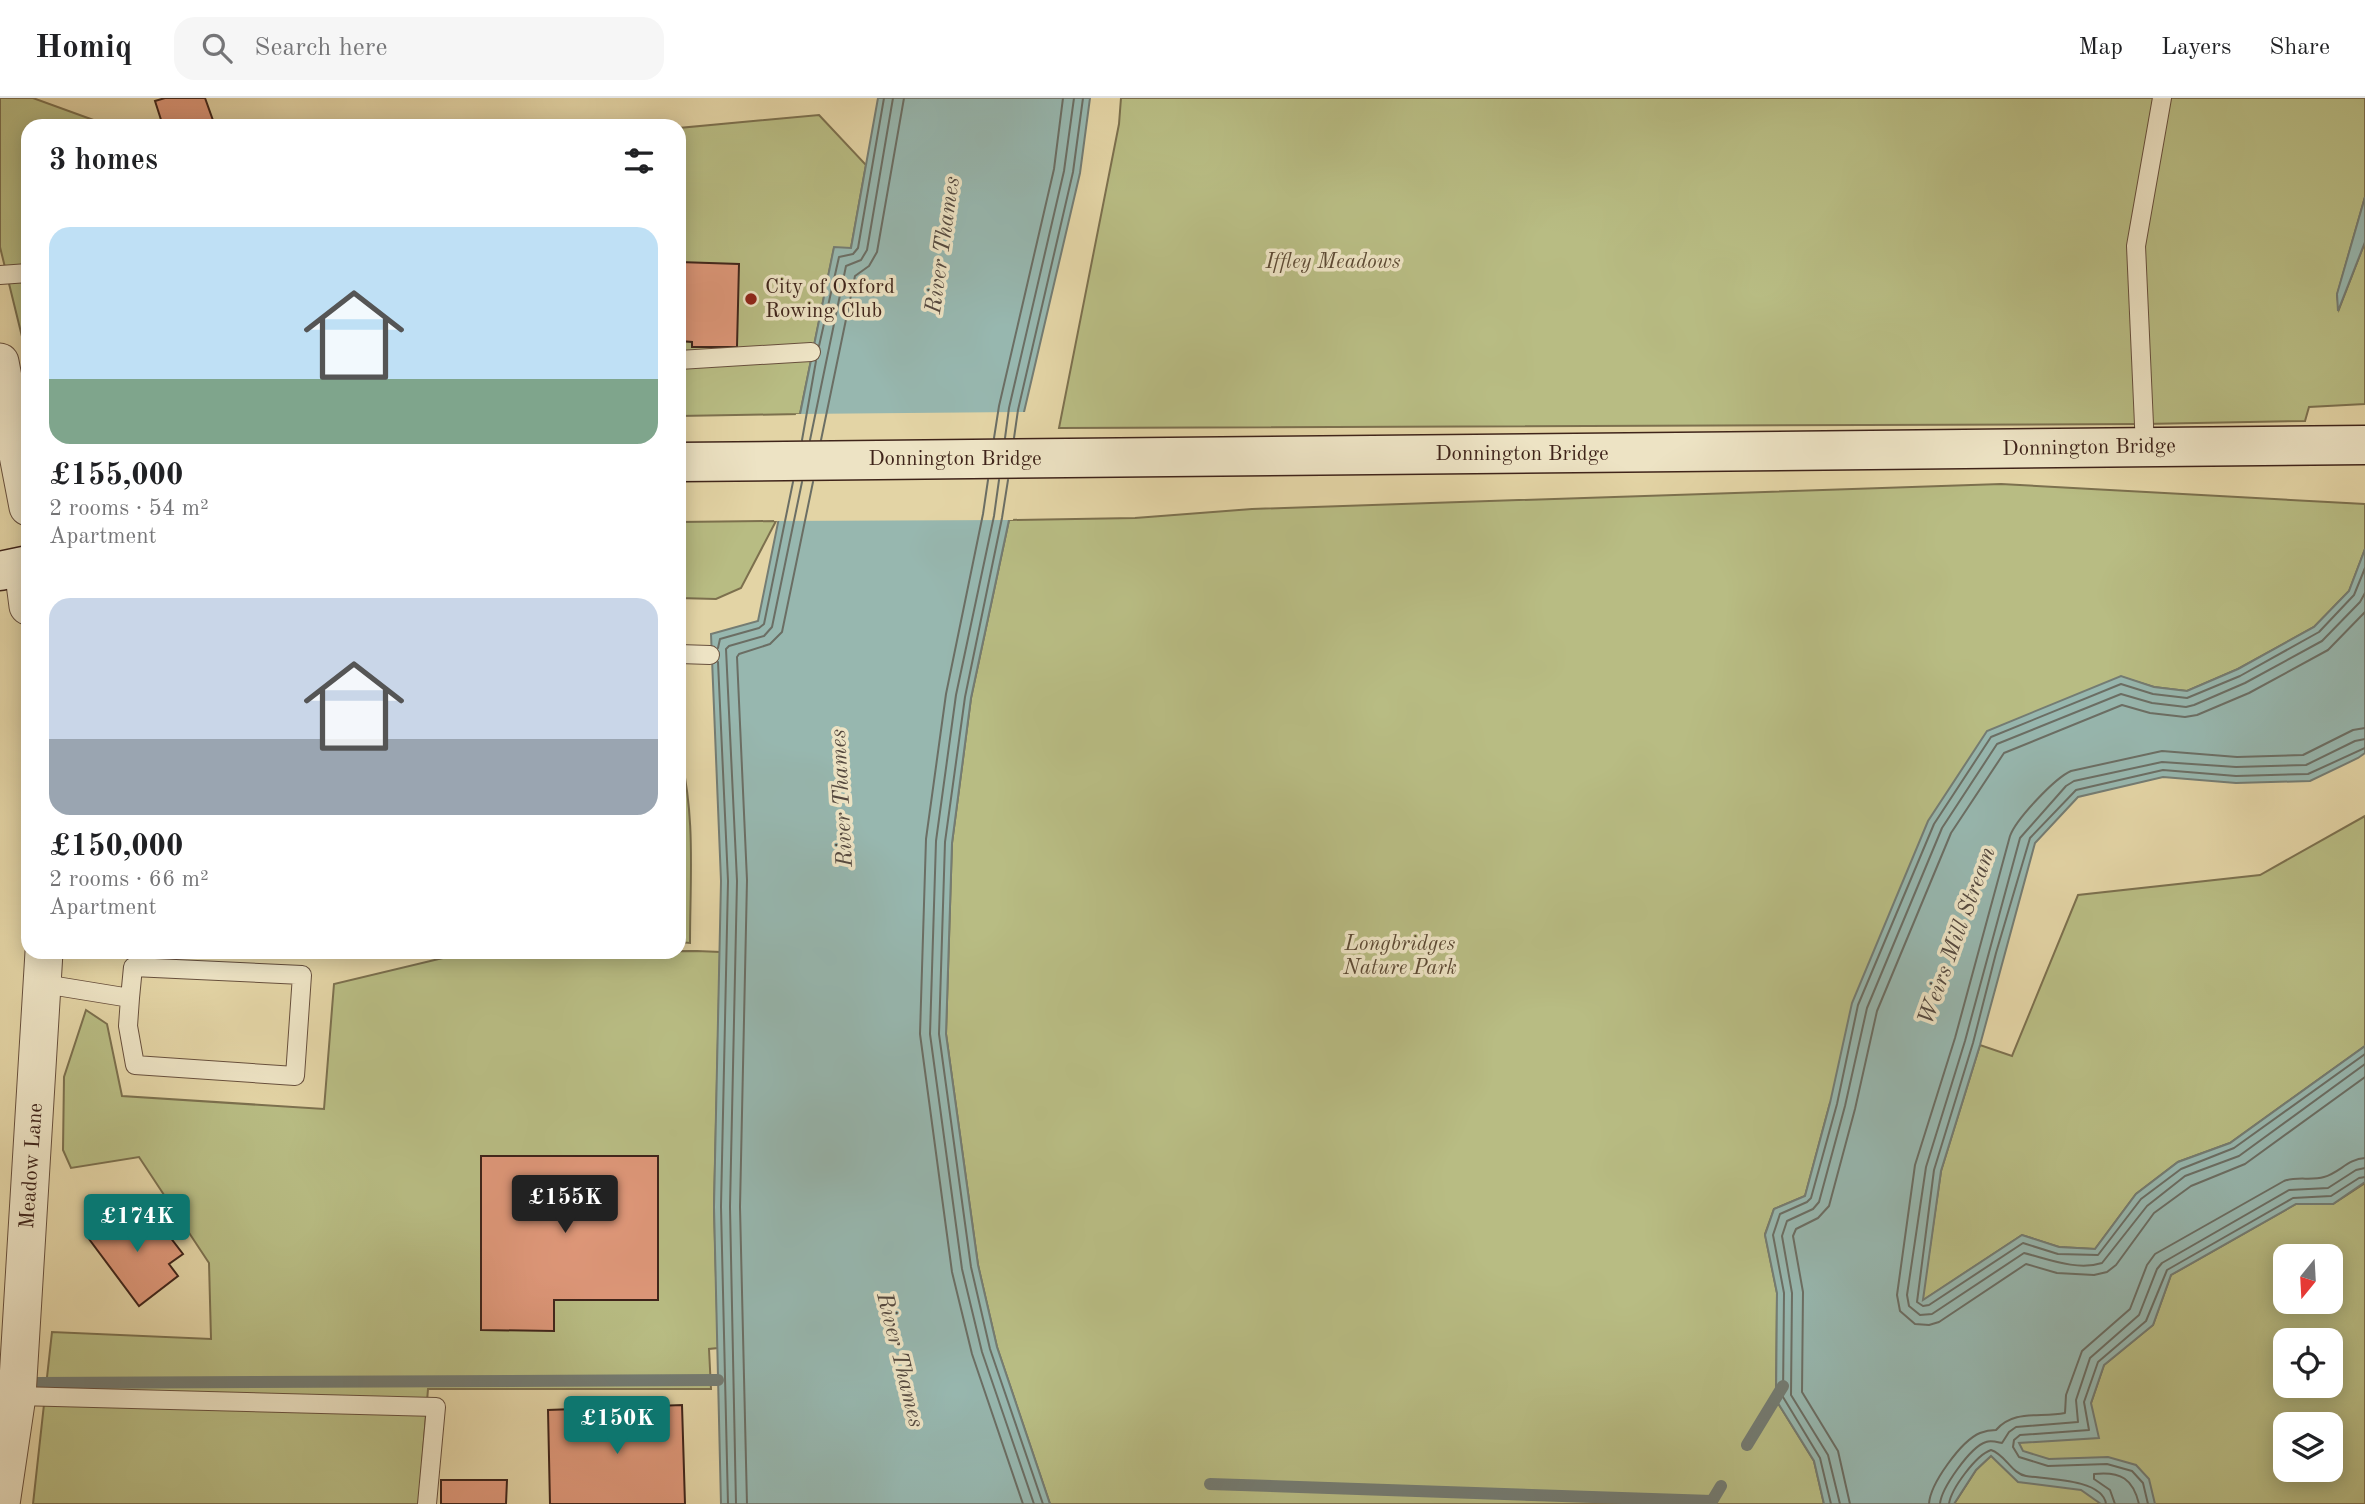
<!DOCTYPE html>
<html lang="en">
<head>
<meta charset="utf-8">
<style>
  :root { --surface:#fff; --page:#f6f6f6; --text:#202124; --muted:#757577; --line:#e0e0e0; --accent:#0f766e }
  body { margin:0; font-family:"Old Standard TT",serif; background:var(--page); color:var(--text); height:100vh; display:flex; flex-direction:column; font-size:26px; white-space:nowrap }
  * { box-sizing:border-box; margin:0 }
  p { font-size:23px; color:var(--muted) }
  .icon { flex:none; width:38px; height:38px; fill:none; stroke:currentColor; stroke-width:2; stroke-linecap:round; stroke-linejoin:round }
  .map { position:relative; flex:1; overflow:hidden }
  .panel { position:absolute; left:21px; top:21px; width:665px; height:840px; display:flex; flex-direction:column; background:var(--surface); border-radius:21px; box-shadow:0 4px 18px #0003 }
  .panel>* { flex:none }
  .needle { width:46px; rotate:198deg }
  .tools { position:absolute; left:2273px; top:1146px; display:grid; gap:14px }
  .tools a { display:grid; place-items:center; width:70px; height:70px; border-radius:14px; background:var(--surface); box-shadow:0 4px 18px #0003; font-size:35px }
  .price { position:absolute; translate:-50% -60px; padding:0 16px; border-radius:7px; background:var(--accent); color:#fff; font-size:23px; line-height:46px; filter:drop-shadow(0 2px 4px #0008) }
  .price::after { content:''; position:absolute; left:50%; top:42px; width:21px; height:16px; margin-left:-10px; background:inherit; clip-path:polygon(0 0,100% 0,50% 100%) }
  .price.on { background:#222; color:#fff }
  ul { padding:0; list-style:none }
  li { display:grid; align-content:center; gap:14px; height:371px; padding:0 28px }
  li span { display:grid; place-items:center; height:217px; border-radius:21px; color:#555 }
  li>.icon { margin-inline-start:auto }
  span .icon { width:126px; height:126px; fill:#fffc; stroke-width:1 }
  li b { font-size:30px }
  h2 { display:flex; justify-content:space-between; align-items:center; height:84px; padding:0 28px; font-size:30px }
  header { display:flex; align-items:center; gap:42px; box-sizing:border-box; height:98px; padding:0 35px; background:var(--surface); border-bottom:2px solid var(--line) }
  header strong { font-size:33px }
  nav { display:flex; gap:38px; margin-inline-start:auto; font-size:24px }
  .search { width:490px; height:63px; background:var(--page); display:flex; align-items:center; gap:18px; box-sizing:border-box; padding:0 24px; border-radius:21px; color:var(--muted); font-size:26px }
  .map>svg:first-child { display:block }
  .green { fill:#b8bc83; stroke:#7c704e; stroke-width:2; fill-rule:evenodd }
  .water { fill:#97b7af; stroke:#747c73; stroke-width:2 }
  .pier { fill:#e3d4a5 }
  .lines { fill:none; stroke-linecap:round; stroke-linejoin:round }
  .shore { stroke:#6b6e64; stroke-width:2 }
  .stream { stroke:#747c73; stroke-width:12 }
  .building { fill:#de9779; stroke:#3f241a; stroke-width:2 }
  .service-casing { stroke:#68503d; stroke-width:20 }
  .minor-casing { stroke:#68503d; stroke-width:39 }
  .secondary-casing { stroke:#3f241a; stroke-width:41 }
  .service { stroke:#ede3c4; stroke-width:18 }
  .minor { stroke:#ede3c4; stroke-width:37 }
  .secondary { stroke:#ede3c4; stroke-width:38 }
  .poi-dot { fill:#8f2418; stroke:#ede3c4; stroke-width:2.5 }
  .labels { text-anchor:middle; dominant-baseline:central; stroke-width:7; stroke-linejoin:round; paint-order:stroke }
  .park-label { font-size:21px; font-style:italic; fill:#5d4a34; stroke:#ede3c4 }
  .poi-label { font-size:21px; fill:#3f241a; stroke:#ede3c4; text-anchor:start }
  .street-label { font-size:21px; fill:#3f241a; stroke:#ede3c4 }
  .water-label { font-size:23px; font-style:italic; fill:#55493f; stroke:#ede3c4 }
</style>
</head>
<body>
<header>
<strong>Homiq</strong>
<div class="search"><svg class="icon" aria-label="search" viewBox="0 0 24 24"><circle cx="10" cy="10" r="6"/><path d="M15 15l6 6"/></svg>Search here</div>
<nav><a>Map</a><a>Layers</a><a>Share</a></nav>
</header>
<div class="map">
<svg width="2365" height="1406" viewBox="0 0 2365 1406">
  <rect width="100%" height="100%" fill="#e3d4a5"/>
  <filter id="stains"><feTurbulence type="fractalNoise" baseFrequency=".00286" numOctaves="4"/><feColorMatrix values="0 0 0 0 .2 0 0 0 0 .09 0 0 0 0 .02 0 0 0 .5 -.17"/></filter>
  <radialGradient id="worn" r=".72"><stop offset=".6" stop-color="#630" stop-opacity="0"/><stop offset="1" stop-color="#630" stop-opacity=".3"/></radialGradient>
  <g class="green">
    <path d="M0,0H33L110,28H28V263L0,149Z"/>
    <path d="M1121,0H2365V99L2337,197L2339,211L2365,144V306L2309,309L2305,323L2144,326L1059,330L1119,26Z"/>
    <path d="M819,17L866,67L851,150H834L800,316L679,318V30Z"/>
    <path d="M2001,386L2365,406V451L2349,493L2314,529L2238,571L2187,593L2154,589L2121,579L1830,1005L1805,1098L1774,1111L1765,1136L1777,1195L1776,1302L1814,1363L1824,1406H1050L997,1249L978,1167L946,936L952,745L971,600L1009,422L1135,420L1252,411Z"/>
    <path d="M776,423L741,490L716,501L679,500V424Z"/>
    <path d="M679,652C696,715 690,781 690,845L679,844Z"/>
    <path d="M2365,718V948L2230,1045L2178,1064L2136,1096L2095,1151L2059,1149L2022,1137L1922,1203L1941,1073L1980,947L2012,958L2078,797L2260,777Z"/>
    <path d="M697,853L720,854L714,1109L718,1250L709,1251L711,1291H428L419,1406H33L52,1234L211,1241L209,1165L139,1059L71,1070L63,1052L64,979L86,912L107,926L122,998L324,1011L334,886L468,854Z"/>
    <path d="M2365,1085V1406H1954L1976,1372L2004,1345L2091,1305L2104,1267L2153,1227L2171,1177L2296,1106H2333ZM2286,1158H2331V1204H2286ZM2286,1242H2331V1288H2286ZM2286,1326H2331V1372H2286Z"/>
  </g>
  <g class="water">
    <path d="M878,0H1090L1080,75L1024,314L1009,422L971,600L952,745L946,936L978,1167L997,1249L1050,1406H721L714,1109L721,783L711,536L758,523L834,149L851,150Z"/>
    <path d="M2365,99V144L2338,213L2337,196Z"/>
    <path d="M2365,451V655L2358,660L2310,683L2236,685L2163,679L2078,699L2035,745L1980,947L1941,1073L1923,1202L2022,1137L2059,1149L2095,1151L2136,1096L2178,1064L2230,1045L2365,948V1084L2333,1106H2296L2171,1177L2153,1227L2104,1267L2091,1305L2099,1340L2019,1345L2023,1353L2049,1361L2108,1359L2136,1367L2149,1381L2155,1406H2101L2081,1392L2018,1384L1991,1358L1976,1372L1954,1406H1824L1814,1363L1776,1302L1777,1195L1765,1137L1774,1111L1805,1098L1830,1005L1852,905L1928,723L1987,633L2121,578L2154,589L2187,593L2238,571L2314,529L2349,493Z"/>
  </g>
  <path class="pier" d="M1028,314L1013,422L774,423L796,316Z"/>
  <g class="lines">
    <g class="shore">
      <path d="M819,248L839,159L853,156L858,150L884,0"/>
      <path d="M994,340L999,308L1054,71L1063,0"/>
      <path d="M1005,340L1009,310L1064,73L1074,0"/>
      <path d="M1014,340L1018,312L1073,74L1083,0"/>
      <path d="M802,342L816,263"/>
      <path d="M810,342L846,168L861,162L867,152L893,0"/>
      <path d="M821,342L855,178L869,168L877,154L904,0"/>
      <path d="M988,382L983,416L946,596L926,741L920,936L952,1174L972,1256L1023,1406"/>
      <path d="M999,382L994,418L956,597L936,743L930,936L962,1171L982,1254L1034,1406"/>
      <path d="M1008,382L1002,420L965,599L945,744L939,936L971,1169L990,1251L1043,1406"/>
      <path d="M718,550L720,541L759,530L764,526L793,384"/>
      <path d="M718,564L728,783L721,1109L728,1406"/>
      <path d="M2365,630L2353,632L2303,657L2237,659L2162,653L2071,673C2055,680 2016,721 2010,738L1955,940L1915,1067L1897,1197L1900,1213L1915,1226L1929,1227L1939,1224L2026,1166L2057,1175L2094,1177L2107,1174L2116,1167L2154,1115L2191,1088L2245,1066L2365,979"/>
      <path d="M2365,641L2355,643L2306,667L2236,669L2162,664L2074,683L2066,688L2020,740L1965,943L1926,1069L1907,1197L1909,1208L1920,1217L1932,1216L2024,1155C2048,1161 2077,1173 2102,1165L2147,1108L2185,1078L2239,1058L2365,966"/>
      <path d="M2365,650L2308,676L2236,678L2163,672L2076,692L2030,740L1996,855L1973,945L1934,1072L1917,1204L1923,1208L1929,1207L2023,1145L2058,1156L2098,1157L2141,1101L2181,1071L2234,1050L2365,956"/>
      <path d="M736,1406L730,1109L737,783L726,551L729,548L764,538L772,529L802,384"/>
      <path d="M747,1406L740,1109L747,782L737,559L739,556L770,546L782,534L813,384"/>
      <path d="M1831,1406L1820,1360L1783,1299L1784,1195L1773,1137L1780,1116L1807,1104L1811,1100L1837,1006L1858,907L1934,726L1991,639L2121,586L2153,596L2187,600L2240,578L2319,534L2354,497L2365,470"/>
      <path d="M1840,1406L1828,1357L1791,1297L1792,1195L1782,1138L1787,1123L1813,1111L1819,1104L1845,1008L1867,910L1942,730L1997,646L2121,596L2152,605L2186,609L2194,607L2245,585L2322,543L2360,504L2365,495"/>
      <path d="M1850,1406L1838,1353L1802,1294L1803,1194L1793,1138L1796,1131L1818,1120L1829,1108L1855,1011L1877,913L1951,735L2004,655L2122,607L2150,615L2185,619L2197,617L2249,595L2328,552L2365,514"/>
      <path d="M1929,1406C1930,1386 1961,1343 1980,1335C1985,1333 1991,1332 1996,1332C2014,1311 2040,1320 2065,1315L2066,1297L2082,1253L2130,1211L2147,1167L2155,1156L2284,1083C2297,1078 2311,1083 2324,1079C2339,1075 2348,1061 2365,1060"/>
      <path d="M1940,1406C1941,1391 1970,1349 1986,1344C1991,1342 1997,1344 2002,1345L2009,1334L2016,1329L2078,1324L2076,1302L2090,1260L2139,1217L2157,1171L2162,1165L2289,1092L2328,1090L2356,1072L2365,1070"/>
      <path d="M1949,1406C1951,1391 1976,1357 1991,1352C2005,1356 2012,1376 2026,1378C2046,1381 2103,1381 2106,1406"/>
      <path d="M2115,1406L2110,1392L2094,1381V1376C2121,1373 2133,1381 2139,1406"/>
      <path d="M2148,1406L2143,1385L2132,1373L2107,1366L2048,1368L2019,1359L2013,1349L2014,1342L2020,1337L2089,1332L2084,1304L2098,1264L2146,1223L2167,1172L2293,1100L2331,1098L2359,1080L2365,1079"/>
    </g>
    <g class="stream">
      <path d="M36,1285L718,1282"/>
      <path d="M1747,1347L1783,1288"/>
      <path d="M1210,1386L1712,1403L1721,1388"/>
    </g>
  </g>
  <g class="building">
    <path d="M165,0H205L215,28H163L155,3Z"/>
    <path d="M679,164L739,166L737,249H692V244L679,243Z"/>
    <path d="M481,1058H658V1202H554V1233L481,1232Z"/>
    <path d="M121,1110L136,1131L153,1117L183,1156L169,1166L178,1178L139,1208L86,1137Z"/>
    <path d="M682,1307L685,1406H550L548,1312Z"/>
    <path d="M441,1382H507L506,1406H441Z"/>
  </g>
  <g class="lines">
    <g class="service-casing">
      <g id="service">
        <path d="M0,177L28,175"/>
        <path d="M679,262L811,254"/>
        <path d="M2145,349L2136,148L2162,0"/>
        <path d="M679,556L710,557"/>
        <path d="M44,886L130,900L133,869L302,877L295,978L135,967L128,928L130,900"/>
        <path d="M17,1298L436,1309L427,1406"/>
      </g>
    </g>
    <g class="minor-casing">
      <g id="minor">
        <path d="M0,264L28,409"/>
        <path d="M20,469L25,485L28,508"/>
        <path d="M1,1406L17,1298L44,854"/>
      </g>
    </g>
    <g class="secondary-casing">
      <g id="secondary">
        <path d="M679,364L2365,347"/>
        <path d="M0,473L28,467"/>
      </g>
    </g>
    <use href="#service" class="service"/>
    <use href="#minor" class="minor"/>
    <use href="#secondary" class="secondary"/>
  </g>
  <circle class="poi-dot" cx="751" cy="201" r="7"/>
  <g class="labels">
    <g class="park-label">
      <text x="1333" y="164">Iffley Meadows</text>
      <text x="1400" y="846">Longbridges<tspan x="1400" dy="24">Nature Park</tspan></text>
    </g>
    <g class="poi-label">
      <text x="765" y="189">City of Oxford<tspan x="765" dy="24">Rowing Club</tspan></text>
    </g>
    <g class="street-label">
      <text transform="translate(2089 350) rotate(-1)">Donnington Bridge</text>
      <text x="1522" y="356">Donnington Bridge</text>
      <text x="955" y="361">Donnington Bridge</text>
      <text transform="translate(32 1068) rotate(-86)">Meadow Lane</text>
    </g>
    <g class="water-label">
      <text transform="translate(943 147) rotate(-82)">River Thames</text>
      <text transform="translate(842 700) rotate(-93)">River Thames</text>
      <text transform="translate(1957 838) rotate(-70)">Weirs Mill Stream</text>
      <text transform="translate(900 1262) rotate(76)">River Thames</text>
    </g>
  </g>
  <rect width="100%" height="100%" filter="url(#stains)"/>
  <rect width="100%" height="100%" fill="url(#worn)"/>
</svg>
<div class="tools">
<a><svg class="needle" viewBox="-14 -14 28 28"><path d="M0-13l5 13h-10z" fill="#e53935"/><path d="M0 13l5-13h-10z" fill="#757577"/></svg></a>
<a><svg class="icon" aria-label="locate" viewBox="0 0 24 24"><circle cx="12" cy="12" r="6"/><path d="M12 2v4M12 18v4M2 12h4M18 12h4"/></svg></a>
<a><svg class="icon" aria-label="layers" viewBox="0 0 24 24"><path d="M12 4l9 5-9 5-9-5zM3 14l9 5 9-5"/></svg></a>
</div>
<b class="price on" style="left:565px;top:1137px">£155K</b>
<b class="price" style="left:137px;top:1156px">£174K</b>
<b class="price" style="left:617px;top:1358px">£150K</b>
<section class="panel">
<h2>3 homes<svg class="icon" aria-label="filters" viewBox="0 0 24 24"><path d="M4 7h16M4 17h16"/><circle cx="9" cy="7" r="2"/><circle cx="15" cy="17" r="2"/></svg></h2>
<ul>
<li><span style="background:linear-gradient(#bfe0f5 70%,#7fa58c 0)"><svg class="icon" aria-label="home" viewBox="0 0 24 24"><path d="M3 11l9-7 9 7M6 9v11h12V9"/></svg></span><div><b>£155,000</b><p>2 rooms · 54 m²</p><p>Apartment</p></div></li>
<li><span style="background:linear-gradient(#c9d6e8 65%,#9aa5b1 0)"><svg class="icon" aria-label="home" viewBox="0 0 24 24"><path d="M3 11l9-7 9 7M6 9v11h12V9"/></svg></span><div><b>£150,000</b><p>2 rooms · 66 m²</p><p>Apartment</p></div></li>
</ul>
</section>
</div>
</body>
</html>
